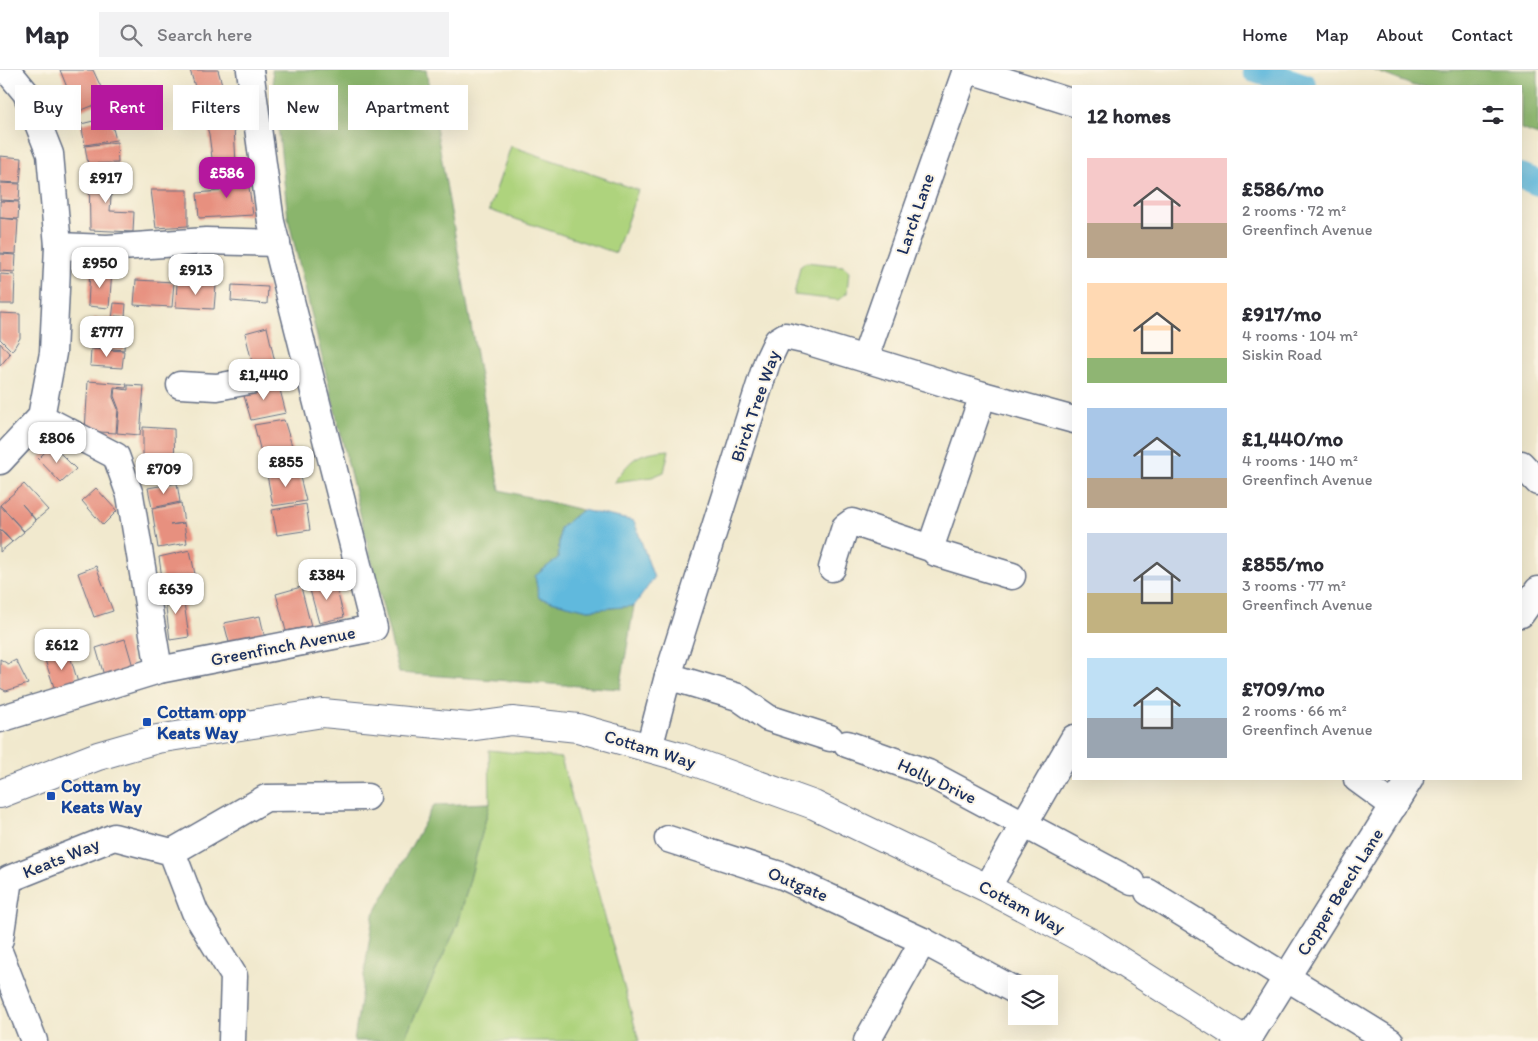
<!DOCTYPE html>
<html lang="en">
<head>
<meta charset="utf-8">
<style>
  :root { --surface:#fff; --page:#f2f2f3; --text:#2b2b33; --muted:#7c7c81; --line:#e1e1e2; --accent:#b5179e }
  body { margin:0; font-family:Itim,sans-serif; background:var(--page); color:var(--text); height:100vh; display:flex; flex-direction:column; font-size:19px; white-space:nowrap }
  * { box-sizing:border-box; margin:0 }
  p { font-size:16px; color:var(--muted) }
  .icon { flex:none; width:28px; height:28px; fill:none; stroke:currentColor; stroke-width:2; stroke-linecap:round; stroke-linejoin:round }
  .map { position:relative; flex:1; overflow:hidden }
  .details { position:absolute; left:1072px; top:15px; width:450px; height:695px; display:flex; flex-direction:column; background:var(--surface); border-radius:0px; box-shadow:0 5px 20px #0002 }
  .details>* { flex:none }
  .top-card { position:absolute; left:15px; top:15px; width:475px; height:45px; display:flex; gap:10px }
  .buttons { position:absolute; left:1008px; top:905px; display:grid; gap:10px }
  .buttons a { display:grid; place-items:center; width:50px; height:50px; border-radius:0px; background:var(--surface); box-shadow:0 5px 20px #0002; font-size:25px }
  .price { position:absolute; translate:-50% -42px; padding:0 11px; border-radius:10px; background:#fff; color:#222; font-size:16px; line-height:32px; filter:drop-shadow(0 1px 2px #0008) }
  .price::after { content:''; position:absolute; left:50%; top:30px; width:15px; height:11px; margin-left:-8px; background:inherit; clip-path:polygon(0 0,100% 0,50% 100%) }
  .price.selected { background:var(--accent); color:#fff }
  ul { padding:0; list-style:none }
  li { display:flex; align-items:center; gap:15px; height:125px; padding:0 15px }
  li span { display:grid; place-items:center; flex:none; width:140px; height:100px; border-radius:0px; color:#555 }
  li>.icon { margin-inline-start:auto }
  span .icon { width:60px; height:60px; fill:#fffc; stroke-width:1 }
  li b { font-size:21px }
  h2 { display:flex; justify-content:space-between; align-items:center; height:60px; padding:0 15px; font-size:21px }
  .chip { padding:0 18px; border-radius:0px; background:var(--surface); box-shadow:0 5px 20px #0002; font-size:18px; line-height:45px }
  .chip.selected { background:var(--accent); color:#fff }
  header { display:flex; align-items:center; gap:30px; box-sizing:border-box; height:70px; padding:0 25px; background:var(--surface); border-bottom:1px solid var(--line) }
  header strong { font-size:24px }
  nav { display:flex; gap:28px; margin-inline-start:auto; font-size:18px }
  .search { width:350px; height:45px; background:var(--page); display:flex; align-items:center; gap:12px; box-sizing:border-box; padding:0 18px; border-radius:0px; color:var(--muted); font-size:19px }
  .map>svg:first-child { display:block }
  .green { fill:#aed37d; stroke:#64816e }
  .forest { fill:#8ab56c; stroke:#527265 }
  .water { fill:#60b9dd; stroke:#3e749e }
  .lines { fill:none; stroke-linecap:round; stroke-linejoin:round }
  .canal { stroke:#60b9dd; stroke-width:26 }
  .building { fill:#e7907f }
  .minor-casing { stroke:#667085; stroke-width:29 }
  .major-casing { stroke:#667085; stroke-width:30 }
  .minor { stroke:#fff; stroke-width:26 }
  .major { stroke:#fff; stroke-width:28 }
  .transit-dot { fill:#1a4fb4; stroke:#fcf5e5; stroke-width:2 }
  .labels { text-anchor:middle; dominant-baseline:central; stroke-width:4; stroke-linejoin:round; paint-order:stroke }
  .street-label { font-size:18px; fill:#1b2f5e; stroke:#fcf5e5 }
  .transit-label { font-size:18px; font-weight:bold; fill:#164399; stroke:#fcf5e5; text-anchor:start }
</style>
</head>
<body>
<header>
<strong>Map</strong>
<div class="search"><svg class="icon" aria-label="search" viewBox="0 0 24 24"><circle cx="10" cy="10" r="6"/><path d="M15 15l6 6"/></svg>Search here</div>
<nav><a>Home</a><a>Map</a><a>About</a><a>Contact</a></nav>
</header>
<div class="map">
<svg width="1538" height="971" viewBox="0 0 1538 971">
  <rect width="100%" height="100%" fill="#fcf5e5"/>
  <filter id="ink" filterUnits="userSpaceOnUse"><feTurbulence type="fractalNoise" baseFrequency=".02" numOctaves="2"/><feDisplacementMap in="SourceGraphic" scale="10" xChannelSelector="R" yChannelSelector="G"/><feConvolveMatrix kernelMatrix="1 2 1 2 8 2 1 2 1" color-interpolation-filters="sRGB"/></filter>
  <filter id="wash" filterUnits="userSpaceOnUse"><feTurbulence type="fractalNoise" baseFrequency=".0096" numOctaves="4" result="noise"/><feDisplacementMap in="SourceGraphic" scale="20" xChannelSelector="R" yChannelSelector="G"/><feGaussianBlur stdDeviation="1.12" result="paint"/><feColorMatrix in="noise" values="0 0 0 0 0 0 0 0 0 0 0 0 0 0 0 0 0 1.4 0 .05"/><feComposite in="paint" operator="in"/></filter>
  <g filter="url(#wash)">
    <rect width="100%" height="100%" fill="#f1e9ce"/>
    <g class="green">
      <path d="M511,76L638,120L616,183L489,140Z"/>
      <path d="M806,192L843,196L849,201L847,223L838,230L794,225L800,197Z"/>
      <path d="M669,380L664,402L652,407L614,412C634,386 637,383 669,380Z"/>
      <path d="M489,680L561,688L639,971H403L458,854L490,733Z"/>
    </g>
    <g class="forest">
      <path d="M272,0H426L500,420L582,440L560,458L558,488L535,506L539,528L588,540L634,536L620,619L399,603L288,148Z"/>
      <path d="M1373,0H1538V65L1521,59V16H1414Z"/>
      <path d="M490,733L458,854L403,971H354L373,846L434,735Z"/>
    </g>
    <path class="water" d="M582,440L634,451L654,508L634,536L588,540L539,528L535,506L558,488L560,458Z"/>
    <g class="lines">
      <g class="canal">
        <path d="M1255,0L1304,16"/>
        <path d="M1521,106L1538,113"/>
      </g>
    </g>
    <g id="blocks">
      <g class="building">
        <path d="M60,0H93L107,30L77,42Z"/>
        <path d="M190,0H218L234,57L236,94L213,96L209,64Z"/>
        <path d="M110,47L116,70L85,75L81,54Z"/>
        <path d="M117,72L118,93L88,94L85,76Z"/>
        <path d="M0,86L22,88L20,113L0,112Z"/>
        <path d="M89,98H113L110,141L134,142L133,162L90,160Z"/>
        <path d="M247,103L253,145L199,148L197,123L220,121L219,107Z"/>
        <path d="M0,113L20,114L19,131L0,130Z"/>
        <path d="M151,120H188V156L156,158Z"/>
        <path d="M0,131L19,132L18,149L0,148Z"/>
        <path d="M0,148L18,150L16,184L0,183Z"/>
        <path d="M0,184L16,185L15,202L0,201Z"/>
        <path d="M90,200L112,202L109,238L88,236Z"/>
        <path d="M0,204L15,205L14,234H0Z"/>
        <path d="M136,210L174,212L172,237L134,235Z"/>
        <path d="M177,212L216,215L214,239L176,237Z"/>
        <path d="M232,215L268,217L267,234L231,231Z"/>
        <path d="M114,233L126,234L125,247L115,246L114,260L93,258L94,248L112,249Z"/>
        <path d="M0,243L20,244V268L12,281L0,269Z"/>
        <path d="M267,257L277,301L255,305L245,263Z"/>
        <path d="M92,260L125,263L124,280L92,277Z"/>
        <path d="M0,273L10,284L0,296Z"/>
        <path d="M91,279L124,281L122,298L90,296Z"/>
        <path d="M88,311L127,314L126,318L114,317L113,327L118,339L116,363L85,361Z"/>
        <path d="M278,312L286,343L251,350L242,319Z"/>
        <path d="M128,315L144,316L140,365L117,363L119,339L114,326L115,318L128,320Z"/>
        <path d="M284,350L298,395L266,402L254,355Z"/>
        <path d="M143,357L174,359L175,400L150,402L143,384Z"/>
        <path d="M52,375L76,399L61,413L38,389Z"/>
        <path d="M298,399L306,431L273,436L267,405Z"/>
        <path d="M177,413L180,432L152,438L148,418Z"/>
        <path d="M24,414L48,440L36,450L22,434L36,451L24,461L0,435Z"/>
        <path d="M96,418L117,441L103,455L82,431Z"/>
        <path d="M181,433L184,453L170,455L184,453L187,473L158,478L152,439Z"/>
        <path d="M306,434L310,460L277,465L272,440Z"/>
        <path d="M0,435L24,462L12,472L0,458Z"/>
        <path d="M0,460L12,472L0,482Z"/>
        <path d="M190,480L196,509L163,515L159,487Z"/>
        <path d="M96,496L113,541L94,547L78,503Z"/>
        <path d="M334,509L344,547L319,553L309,516Z"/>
        <path d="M301,517L311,556L286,561L276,524Z"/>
        <path d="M182,519L189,567L170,570L164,522Z"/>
        <path d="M260,546L266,573L231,580L224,553Z"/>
        <path d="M125,569L134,600L105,609L96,578Z"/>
        <path d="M68,579L79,616L56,623L44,587Z"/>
        <path d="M0,589L8,594L16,590L28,614L6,621L0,618Z"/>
      </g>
    </g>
  </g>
  <g filter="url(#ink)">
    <use href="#blocks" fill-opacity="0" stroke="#667085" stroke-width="1"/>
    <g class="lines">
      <g class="minor-casing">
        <g id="minor">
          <path d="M970,0L1074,33"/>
          <path d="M58,176L107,178L206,171L277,173"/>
          <path d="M865,288L966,0"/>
          <path d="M180,315L217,317L308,300"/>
          <path d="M983,325L931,476L936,483L1012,506"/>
          <path d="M41,347L116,386L130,425L159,600"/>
          <path d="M0,391L41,347L53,283L58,176L50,84L26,23L7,0"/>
          <path d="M1521,394L1538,412"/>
          <path d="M832,498L845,457L852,452L933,479"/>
          <path d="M1521,544L1538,520"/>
          <path d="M668,606L738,627L768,648L830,668"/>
          <path d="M0,649L159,600L374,558L271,152L250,0"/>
          <path d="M847,674L928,703L1132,812"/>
          <path d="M649,678L668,606L767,292L777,271L785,266L803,270L983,325L1074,350"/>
          <path d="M1357,709L1394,736"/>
          <path d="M668,769L783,806L923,871"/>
          <path d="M172,782L266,728L367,727"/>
          <path d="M987,818L1074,668"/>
          <path d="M1148,822L1390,971"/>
          <path d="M0,869L9,809L114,767L172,782L195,842L234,906L232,971"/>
          <path d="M0,884L34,971"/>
          <path d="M867,971L923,871L1016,921"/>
          <path d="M1247,971L1410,709"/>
        </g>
      </g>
      <g class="major-casing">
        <path id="major" d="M0,724L98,686L157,669L323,643L469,657L512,651L578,658L681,687L814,735L987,818L1095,875L1246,971"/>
      </g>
      <use href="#minor" class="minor"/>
      <use href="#major" class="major"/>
    </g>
  </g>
  <g class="transit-dot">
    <rect x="142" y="647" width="10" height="10" rx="2.5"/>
    <rect x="46" y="721" width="10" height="10" rx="2.5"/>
  </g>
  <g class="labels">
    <g class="street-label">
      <text transform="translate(915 144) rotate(-71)">Larch Lane</text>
      <text transform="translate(755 336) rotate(-71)">Birch Tree Way</text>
      <text transform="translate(283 576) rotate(-11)">Greenfinch Avenue</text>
      <text transform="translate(650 679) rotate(17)">Cottam Way</text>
      <text transform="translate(937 711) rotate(25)">Holly Drive</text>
      <text transform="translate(61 788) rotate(-22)">Keats Way</text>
      <text transform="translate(798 814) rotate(23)">Outgate</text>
      <text transform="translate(1340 822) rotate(-58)">Copper Beech Lane</text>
      <text transform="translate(1022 837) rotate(28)">Cottam Way</text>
    </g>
    <g class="transit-label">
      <text x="157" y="642">Cottam opp<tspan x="157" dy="21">Keats Way</tspan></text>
      <text x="61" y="716">Cottam by<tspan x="61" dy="21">Keats Way</tspan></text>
    </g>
  </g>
</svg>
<div class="buttons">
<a><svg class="icon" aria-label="layers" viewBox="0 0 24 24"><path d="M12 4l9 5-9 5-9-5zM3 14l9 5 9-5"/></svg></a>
</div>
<b class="price selected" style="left:227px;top:129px">£586</b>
<b class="price" style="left:106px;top:134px">£917</b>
<b class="price" style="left:100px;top:219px">£950</b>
<b class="price" style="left:196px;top:226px">£913</b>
<b class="price" style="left:107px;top:288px">£777</b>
<b class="price" style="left:264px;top:331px">£1,440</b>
<b class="price" style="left:57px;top:394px">£806</b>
<b class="price" style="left:286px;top:418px">£855</b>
<b class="price" style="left:164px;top:425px">£709</b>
<b class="price" style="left:327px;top:531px">£384</b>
<b class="price" style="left:176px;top:545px">£639</b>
<b class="price" style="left:62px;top:601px">£612</b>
<div class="top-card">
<a class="chip">Buy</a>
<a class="chip selected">Rent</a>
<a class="chip">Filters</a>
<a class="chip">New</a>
<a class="chip">Apartment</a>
</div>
<section class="details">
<h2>12 homes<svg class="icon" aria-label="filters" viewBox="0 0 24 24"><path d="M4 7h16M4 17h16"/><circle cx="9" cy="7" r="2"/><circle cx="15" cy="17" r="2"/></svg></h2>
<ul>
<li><span style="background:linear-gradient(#f6c9c9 65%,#b9a48a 0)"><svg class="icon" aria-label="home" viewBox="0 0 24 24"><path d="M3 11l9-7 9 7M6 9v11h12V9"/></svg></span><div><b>£586/mo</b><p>2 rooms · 72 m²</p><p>Greenfinch Avenue</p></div></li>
<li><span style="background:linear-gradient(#ffd9b3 75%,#8fb573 0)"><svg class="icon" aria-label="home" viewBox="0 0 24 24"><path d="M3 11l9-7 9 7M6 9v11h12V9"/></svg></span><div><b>£917/mo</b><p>4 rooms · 104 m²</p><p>Siskin Road</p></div></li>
<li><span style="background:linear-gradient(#a9c7e8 70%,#b9a48a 0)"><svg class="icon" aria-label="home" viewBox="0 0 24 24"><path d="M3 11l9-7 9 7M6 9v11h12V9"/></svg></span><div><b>£1,440/mo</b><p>4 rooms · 140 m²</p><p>Greenfinch Avenue</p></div></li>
<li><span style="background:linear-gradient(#c9d6e8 60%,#c2b280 0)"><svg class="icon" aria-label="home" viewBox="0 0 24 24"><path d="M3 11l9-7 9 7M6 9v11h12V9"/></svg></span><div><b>£855/mo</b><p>3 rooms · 77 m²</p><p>Greenfinch Avenue</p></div></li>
<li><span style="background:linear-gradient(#bfe0f5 60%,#9aa5b1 0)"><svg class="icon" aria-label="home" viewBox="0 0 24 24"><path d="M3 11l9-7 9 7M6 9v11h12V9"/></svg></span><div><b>£709/mo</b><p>2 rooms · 66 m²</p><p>Greenfinch Avenue</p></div></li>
</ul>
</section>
</div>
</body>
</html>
